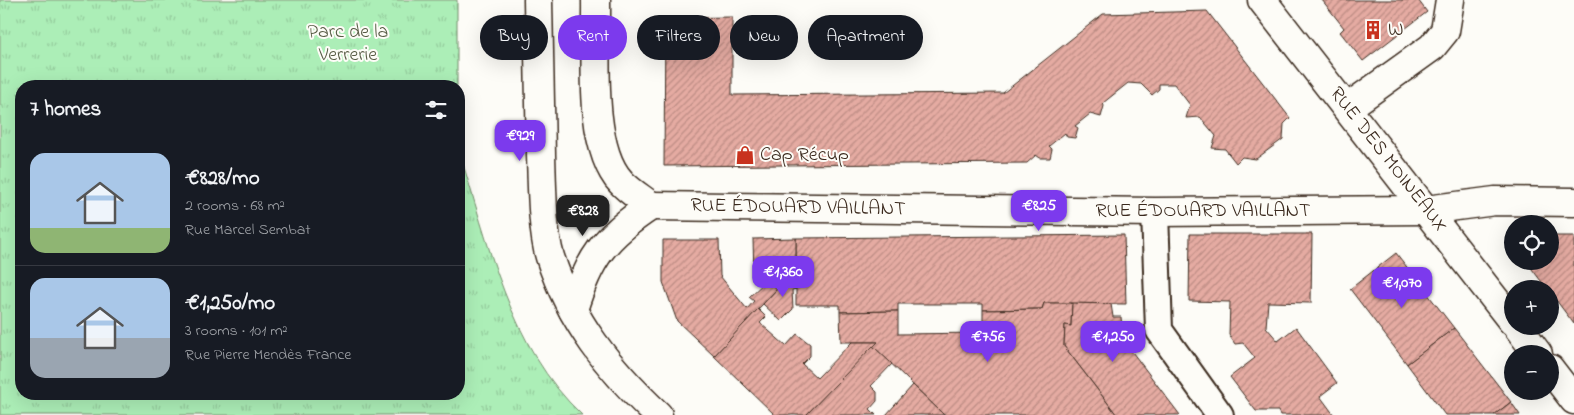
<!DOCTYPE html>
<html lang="en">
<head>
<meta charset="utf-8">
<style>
  :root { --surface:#171b24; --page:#20242c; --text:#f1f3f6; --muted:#9ea1a6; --line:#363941; --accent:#7c3aed }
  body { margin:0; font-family:"Indie Flower",sans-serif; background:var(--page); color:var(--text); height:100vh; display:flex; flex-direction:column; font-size:19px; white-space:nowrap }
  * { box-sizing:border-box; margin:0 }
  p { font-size:16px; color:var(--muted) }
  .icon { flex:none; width:28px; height:28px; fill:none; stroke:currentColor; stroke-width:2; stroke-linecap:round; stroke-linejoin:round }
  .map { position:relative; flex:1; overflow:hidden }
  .side { position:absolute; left:15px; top:80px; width:450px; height:320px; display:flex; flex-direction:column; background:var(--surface); border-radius:20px; box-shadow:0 5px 20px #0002 }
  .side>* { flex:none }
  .hud { position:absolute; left:480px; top:15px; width:475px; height:45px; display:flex; gap:10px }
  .tools { position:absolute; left:1504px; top:215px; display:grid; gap:10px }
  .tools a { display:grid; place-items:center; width:55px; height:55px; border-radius:50%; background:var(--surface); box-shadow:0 5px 20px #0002; font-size:25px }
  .price { position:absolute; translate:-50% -42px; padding:0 11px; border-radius:10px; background:var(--accent); color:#fff; font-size:16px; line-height:32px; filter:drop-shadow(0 1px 2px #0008) }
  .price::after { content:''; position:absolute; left:50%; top:30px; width:15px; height:11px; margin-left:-8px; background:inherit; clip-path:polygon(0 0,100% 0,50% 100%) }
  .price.on { background:#222; color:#fff }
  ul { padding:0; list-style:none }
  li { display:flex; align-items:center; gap:15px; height:125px; padding:0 15px }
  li+li { border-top:1px solid var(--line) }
  li span { display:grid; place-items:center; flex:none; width:140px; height:100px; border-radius:15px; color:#555 }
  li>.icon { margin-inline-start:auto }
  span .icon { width:60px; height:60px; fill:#fffc; stroke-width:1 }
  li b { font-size:21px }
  h2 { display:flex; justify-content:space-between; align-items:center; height:60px; padding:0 15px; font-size:21px }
  .pill { padding:0 18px; border-radius:22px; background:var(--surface); box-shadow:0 5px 20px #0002; font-size:18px; line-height:45px }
  .pill.on { background:var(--accent); color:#fff }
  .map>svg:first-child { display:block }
  .park { fill:url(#park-tufts); stroke:#748c6a }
  .building { fill:url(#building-hatch); stroke:#3b2a1e }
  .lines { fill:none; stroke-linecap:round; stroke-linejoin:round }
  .pedestrian-casing { stroke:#3b2a1e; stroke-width:30 }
  .minor-casing { stroke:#3b2a1e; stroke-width:31 }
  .pedestrian { stroke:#fdfcf7; stroke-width:26 }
  .minor { stroke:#fdfcf7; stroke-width:28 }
  .labels { text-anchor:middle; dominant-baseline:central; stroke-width:4; stroke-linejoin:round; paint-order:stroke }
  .poi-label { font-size:20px; fill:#3b2a1e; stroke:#fdfcf7; text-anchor:start }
  .park-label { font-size:20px; fill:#575b44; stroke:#fdfcf7 }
  .street-label { font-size:20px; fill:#3b2a1e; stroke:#fdfcf7 }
</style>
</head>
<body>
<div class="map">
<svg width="1574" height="415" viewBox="0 0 1574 415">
  <defs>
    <pattern id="park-tufts" width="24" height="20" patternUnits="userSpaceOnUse" patternTransform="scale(1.25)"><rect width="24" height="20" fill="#aceeb7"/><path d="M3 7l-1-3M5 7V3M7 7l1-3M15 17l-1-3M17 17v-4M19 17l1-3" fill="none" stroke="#95cc9d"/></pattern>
    <pattern id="building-hatch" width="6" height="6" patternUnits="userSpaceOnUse" patternTransform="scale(1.25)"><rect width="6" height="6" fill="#e5aba2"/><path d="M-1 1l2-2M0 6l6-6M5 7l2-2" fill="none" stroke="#bb8b83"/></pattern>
  </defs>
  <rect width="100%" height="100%" fill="#fdfcf7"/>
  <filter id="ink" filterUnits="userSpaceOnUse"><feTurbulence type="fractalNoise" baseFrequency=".02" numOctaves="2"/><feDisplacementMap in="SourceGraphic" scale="10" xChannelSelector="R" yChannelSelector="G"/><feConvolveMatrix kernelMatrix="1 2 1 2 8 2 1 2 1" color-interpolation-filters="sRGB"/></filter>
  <g filter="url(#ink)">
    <path class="park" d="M0,0H457V86H21V394H459V151C488,242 510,348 582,415H0Z"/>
    <g class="building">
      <path d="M1322,0H1418L1427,12L1363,61L1340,32L1344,28Z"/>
      <path d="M1207,11L1290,118L1284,124L1283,139L1256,159L1242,157L1236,163L1225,149L1212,148L1216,136L1200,117L1186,118L1190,105L1174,84H1159V89L1152,95L1141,84L1128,83L1103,103L1104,106L1101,117L1090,114L1075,126L1078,128L1075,138L1067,137L1065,133L1049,146L1052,149L1050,158H1040L1036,155L1027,163L664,166L665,18L732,17V95L1003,93L1103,14Z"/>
      <path d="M1190,234H1312L1311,303L1268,302L1266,327L1278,341L1296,327L1337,383L1320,396L1334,415H1280L1278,411H1256L1230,377L1255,358L1243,343L1235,344L1229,335L1230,302L1189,301Z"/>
      <path d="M1124,235L1126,304L1044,303L1042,309L983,310V304H898V311L840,312V305H796V238Z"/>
      <path d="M1550,236H1574V324L1550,292V289H1547L1529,265L1530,261H1550Z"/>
      <path d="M796,238V269L754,275L753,239Z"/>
      <path d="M663,240H719L720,276L747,309L754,301L749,297L767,280L777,289L714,356L677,321L663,282Z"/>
      <path d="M1396,253L1454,328L1407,364L1350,289Z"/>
      <path d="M796,269V289L792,290L793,309L781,321L763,304Z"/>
      <path d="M1044,303H1072L1071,326L1065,325L1064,346L1117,415H944L873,346L878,342H841L840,312L898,311V334L983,333V310L1042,309Z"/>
      <path d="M1072,303L1111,304L1113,317H1121L1123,340L1180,415H1117L1064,346L1065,325L1071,326Z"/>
      <path d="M758,309L766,317L760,323L786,346L797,334L810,344V356L802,364L817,378L852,342H878L806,415H775L714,356Z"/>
      <path d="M1454,328L1511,402L1494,415H1445L1407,364Z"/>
      <path d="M873,346L892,364L871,386L877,392V401L870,409L876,415H806Z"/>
      <path d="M913,385L944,415H886Z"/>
      <path d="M1511,402L1520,415H1494Z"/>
    </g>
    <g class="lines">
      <g class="pedestrian-casing">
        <path id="pedestrian" d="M1155,212L1159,330L1220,415"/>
      </g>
      <g class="minor-casing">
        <g id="minor">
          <path d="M538,0C539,52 540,104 541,155C542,184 542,231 550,257C571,322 609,369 658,415"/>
          <path d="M596,0C597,48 587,146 621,182C629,191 641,198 651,206"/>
          <path d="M1262,0L1512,321"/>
          <path d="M1347,108L1432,47L1445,31L1450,0"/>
          <path d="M651,206L1155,212L1426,210L1495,201L1574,202"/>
          <path d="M573,310C589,258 605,236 651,206"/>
          <path d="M1517,326L1538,354"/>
          <path d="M1550,369L1574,400"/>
        </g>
      </g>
      <use href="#pedestrian" class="pedestrian"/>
      <use href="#minor" class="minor"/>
    </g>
  </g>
  <defs>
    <g id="building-bare" transform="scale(1.5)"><path d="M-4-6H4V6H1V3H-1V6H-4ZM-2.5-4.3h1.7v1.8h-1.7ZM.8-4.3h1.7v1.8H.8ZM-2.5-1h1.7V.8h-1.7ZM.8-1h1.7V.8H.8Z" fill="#c8321e" stroke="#fdfcf7" stroke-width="2.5" paint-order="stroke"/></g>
    <g id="shop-bare" transform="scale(1.5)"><path d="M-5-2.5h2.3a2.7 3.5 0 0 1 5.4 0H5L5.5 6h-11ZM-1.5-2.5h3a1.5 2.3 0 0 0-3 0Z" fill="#c8321e" stroke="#fdfcf7" stroke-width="2.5" paint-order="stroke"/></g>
  </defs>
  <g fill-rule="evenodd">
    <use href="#building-bare" x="1373" y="30"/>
    <use href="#shop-bare" x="745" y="155"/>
  </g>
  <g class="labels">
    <g class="poi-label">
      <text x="1388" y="30">W</text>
      <text x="760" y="155">Cap Récup</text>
    </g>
    <g class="park-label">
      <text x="348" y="32">Parc de la<tspan x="348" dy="23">Verrerie</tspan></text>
    </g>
    <g class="street-label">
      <text transform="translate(1388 160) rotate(52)">RUE DES MOINEAUX</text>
      <text transform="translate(798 208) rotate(1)">RUE ÉDOUARD VAILLANT</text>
      <text x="1203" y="211">RUE ÉDOUARD VAILLANT</text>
    </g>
  </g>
</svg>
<div class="tools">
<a><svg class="icon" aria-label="locate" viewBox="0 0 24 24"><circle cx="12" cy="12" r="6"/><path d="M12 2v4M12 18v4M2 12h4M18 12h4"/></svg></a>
<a>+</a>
<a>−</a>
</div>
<b class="price" style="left:520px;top:162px">€929</b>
<b class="price" style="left:1039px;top:232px">€825</b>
<b class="price on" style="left:583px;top:237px">€828</b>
<b class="price" style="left:783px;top:298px">€1,360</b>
<b class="price" style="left:1402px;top:309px">€1,070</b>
<b class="price" style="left:988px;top:363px">€756</b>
<b class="price" style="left:1113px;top:363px">€1,250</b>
<div class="hud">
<a class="pill">Buy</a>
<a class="pill on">Rent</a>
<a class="pill">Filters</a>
<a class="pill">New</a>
<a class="pill">Apartment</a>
</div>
<section class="side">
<h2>7 homes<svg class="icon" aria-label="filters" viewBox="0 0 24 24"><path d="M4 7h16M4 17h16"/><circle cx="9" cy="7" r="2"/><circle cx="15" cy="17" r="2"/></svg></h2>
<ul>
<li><span style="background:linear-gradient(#a9c7e8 75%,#8fb573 0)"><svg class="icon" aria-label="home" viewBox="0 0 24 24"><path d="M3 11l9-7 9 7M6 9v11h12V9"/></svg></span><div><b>€828/mo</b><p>2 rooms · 68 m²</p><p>Rue Marcel Sembat</p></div></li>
<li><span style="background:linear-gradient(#a9c7e8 60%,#9aa5b1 0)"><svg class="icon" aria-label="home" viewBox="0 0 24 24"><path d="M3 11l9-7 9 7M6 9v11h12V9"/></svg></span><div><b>€1,250/mo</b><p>3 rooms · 101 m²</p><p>Rue Pierre Mendès France</p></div></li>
</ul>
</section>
</div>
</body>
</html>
